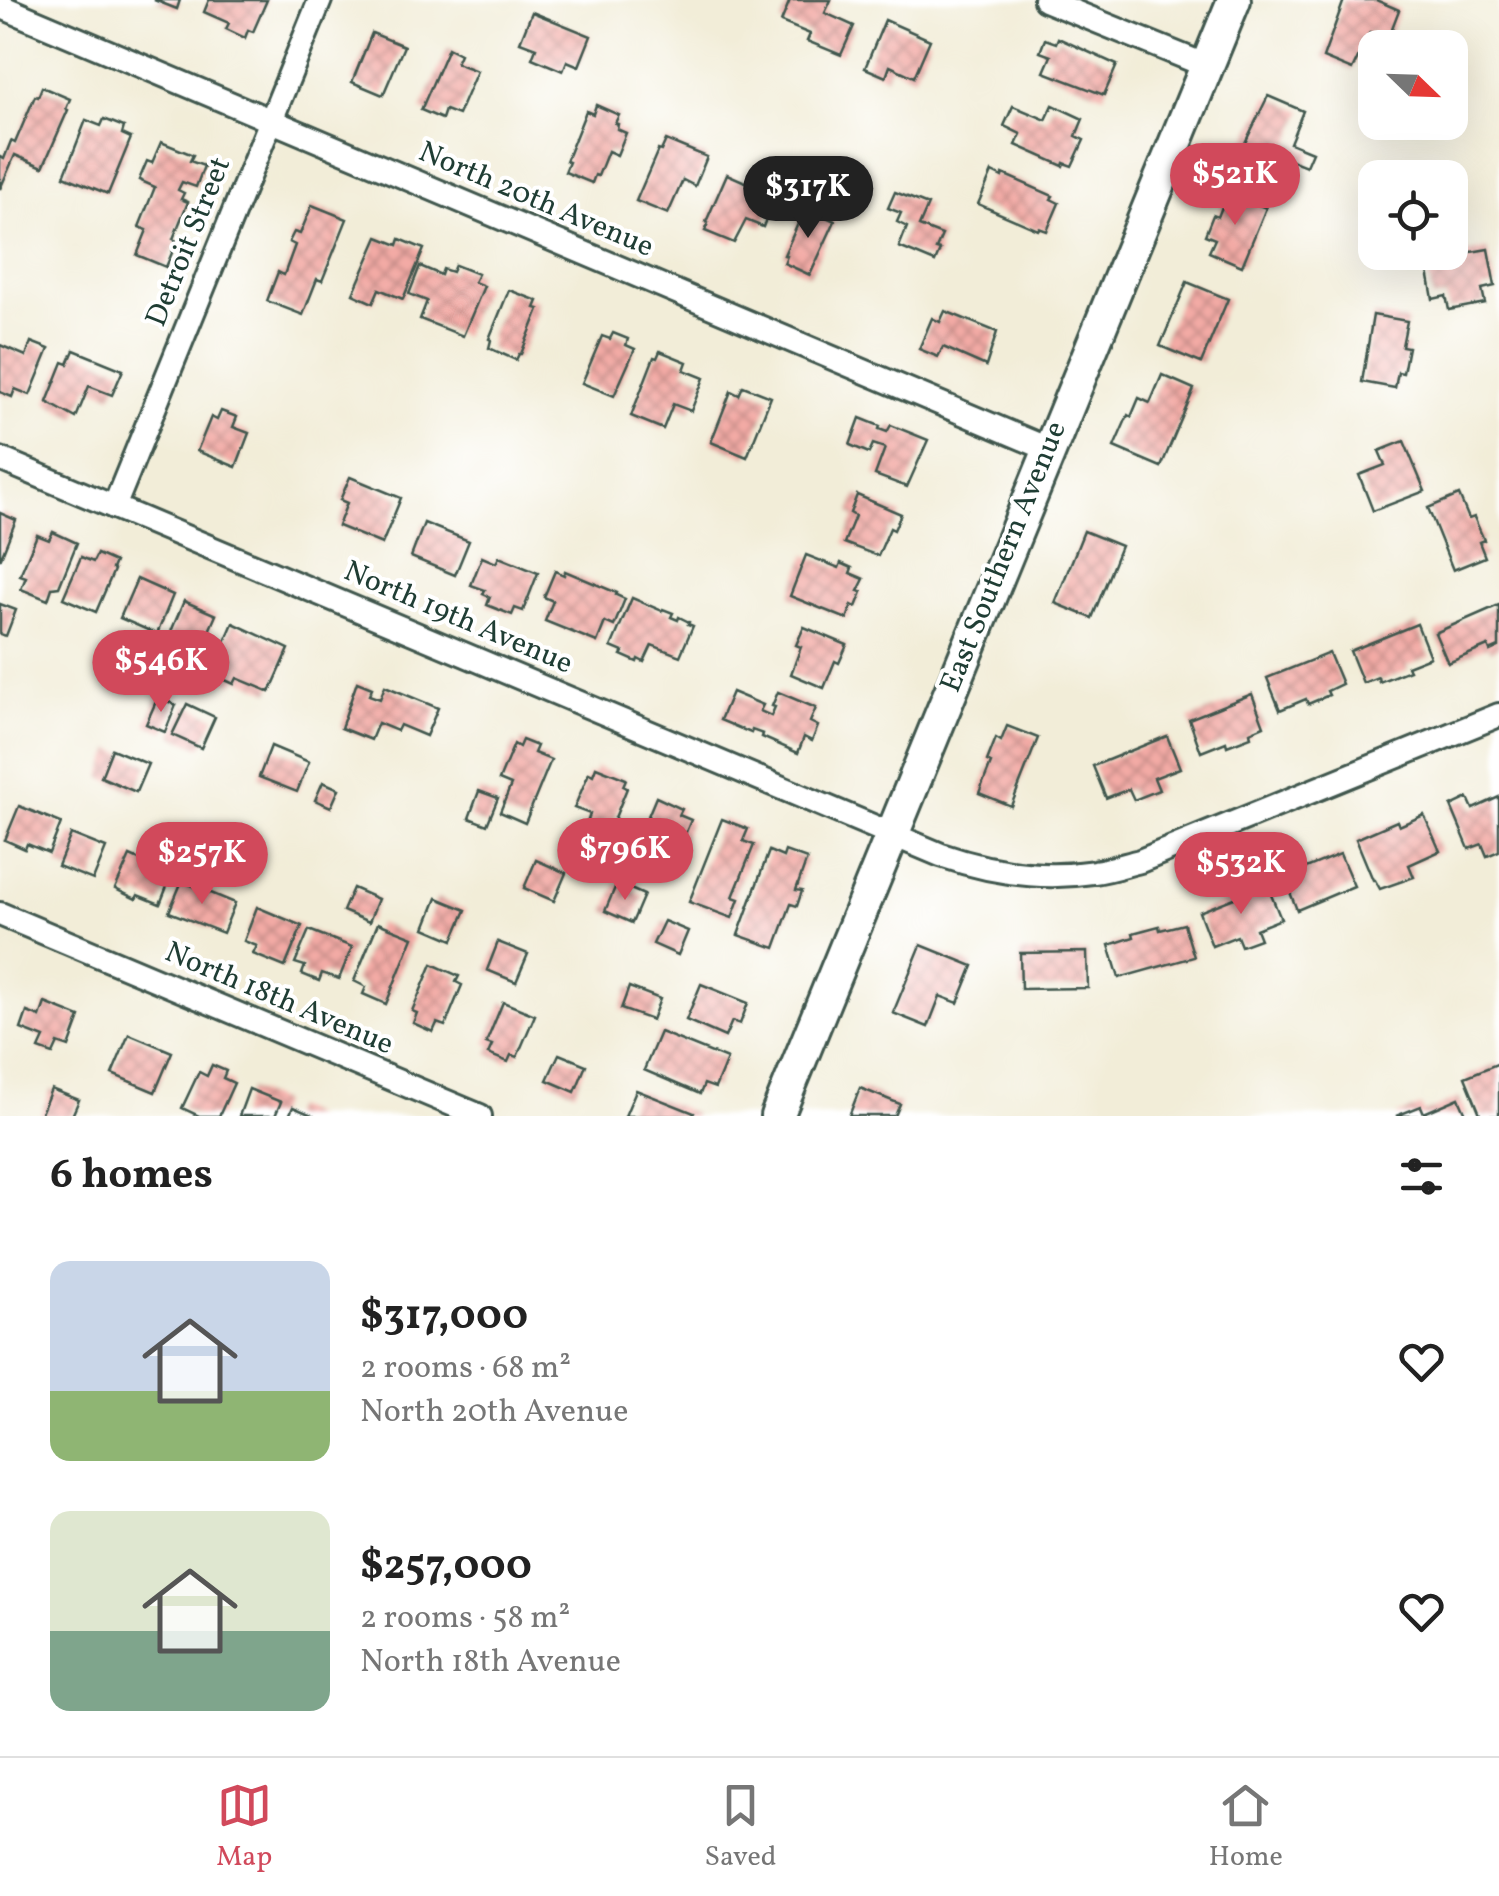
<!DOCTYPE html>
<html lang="en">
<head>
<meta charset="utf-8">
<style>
  :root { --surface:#fff; --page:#f2f2f2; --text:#222; --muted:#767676; --line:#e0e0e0; --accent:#d1495b }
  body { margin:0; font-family:Vollkorn,serif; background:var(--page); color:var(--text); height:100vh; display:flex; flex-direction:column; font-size:38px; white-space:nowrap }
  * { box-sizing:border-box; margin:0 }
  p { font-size:32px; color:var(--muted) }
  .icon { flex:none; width:55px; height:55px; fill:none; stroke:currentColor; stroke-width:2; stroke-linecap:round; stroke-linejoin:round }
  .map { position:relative; height:1116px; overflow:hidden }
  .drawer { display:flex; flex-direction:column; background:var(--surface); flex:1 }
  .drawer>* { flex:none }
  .needle { width:65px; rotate:113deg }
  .controls { position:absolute; left:1358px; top:30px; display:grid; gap:20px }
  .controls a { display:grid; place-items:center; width:110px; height:110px; border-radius:20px; background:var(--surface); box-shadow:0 10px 40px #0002; font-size:50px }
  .price { position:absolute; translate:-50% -85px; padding:0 22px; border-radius:35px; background:var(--accent); color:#fff; font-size:32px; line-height:65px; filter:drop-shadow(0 2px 5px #0008) }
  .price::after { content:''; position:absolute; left:50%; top:60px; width:30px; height:22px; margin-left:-15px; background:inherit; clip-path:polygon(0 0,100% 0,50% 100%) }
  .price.on { background:#222; color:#fff }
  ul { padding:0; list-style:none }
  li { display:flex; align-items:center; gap:30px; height:250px; padding:0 50px }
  li span { display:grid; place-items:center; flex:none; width:280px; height:200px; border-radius:20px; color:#555 }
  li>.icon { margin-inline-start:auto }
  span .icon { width:120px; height:120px; fill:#fffc; stroke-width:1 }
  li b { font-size:42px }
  h2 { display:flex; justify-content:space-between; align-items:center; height:120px; padding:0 50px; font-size:42px }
  .dock { display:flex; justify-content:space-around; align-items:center; height:140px; border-top:2px solid var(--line); background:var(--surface); font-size:28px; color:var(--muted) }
  .dock a { display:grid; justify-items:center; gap:5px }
  .dock .on { color:var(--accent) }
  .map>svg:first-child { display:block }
  .building { fill:url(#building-cross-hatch) }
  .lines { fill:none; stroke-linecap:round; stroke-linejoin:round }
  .street-casing { stroke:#3f574d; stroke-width:28 }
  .secondary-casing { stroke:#3f574d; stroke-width:38 }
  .street { stroke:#fff; stroke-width:22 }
  .secondary { stroke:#fff; stroke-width:32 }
  .labels { text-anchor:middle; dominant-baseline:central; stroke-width:8; stroke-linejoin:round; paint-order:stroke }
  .street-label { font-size:30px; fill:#1f3d34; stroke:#fff }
</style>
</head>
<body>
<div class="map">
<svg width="1499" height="1116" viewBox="0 0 1499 1116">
  <defs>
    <pattern id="building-cross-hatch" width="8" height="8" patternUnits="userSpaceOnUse" patternTransform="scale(2.5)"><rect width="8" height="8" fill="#f3aaa5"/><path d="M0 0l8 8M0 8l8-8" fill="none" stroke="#c48c87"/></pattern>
  </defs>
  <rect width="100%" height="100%" fill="#fff"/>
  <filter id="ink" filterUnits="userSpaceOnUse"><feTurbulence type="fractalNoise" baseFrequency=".01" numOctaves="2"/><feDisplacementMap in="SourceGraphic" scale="20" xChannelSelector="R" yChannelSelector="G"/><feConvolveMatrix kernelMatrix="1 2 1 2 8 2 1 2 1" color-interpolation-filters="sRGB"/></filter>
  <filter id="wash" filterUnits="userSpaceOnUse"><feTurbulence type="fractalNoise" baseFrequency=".0048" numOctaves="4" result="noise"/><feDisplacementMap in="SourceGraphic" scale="40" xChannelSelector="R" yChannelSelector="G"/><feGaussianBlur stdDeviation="2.25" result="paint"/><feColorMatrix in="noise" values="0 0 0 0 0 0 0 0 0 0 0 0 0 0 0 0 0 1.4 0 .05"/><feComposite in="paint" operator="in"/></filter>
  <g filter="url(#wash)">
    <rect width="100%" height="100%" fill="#f2edd8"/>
    <g id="blocks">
      <g class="building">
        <path d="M154,0H180L177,9Z"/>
        <path d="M209,0H267L253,32L248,30L245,38L226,29L229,23L204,12Z"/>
        <path d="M790,0H831L825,13L854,26L841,55L807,41L810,34L781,22Z"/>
        <path d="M1344,0H1376L1399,10L1388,39L1370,32L1352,70L1323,58Z"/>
        <path d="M532,12L591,36L579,66L567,61L563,71L532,58L536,48L520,42Z"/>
        <path d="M885,20L930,40L914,77L890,66L886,77L865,68Z"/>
        <path d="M372,33L404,46L383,95L352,82Z"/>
        <path d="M1058,38L1117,65L1104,95L1044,72L1051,56L1040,52L1045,39L1056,43Z"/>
        <path d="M448,48L460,54L456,63L477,71L458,115L445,110L442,119L421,110Z"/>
        <path d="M42,87L70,99L66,109L68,110L43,167L15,155L0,189V157L4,159L11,141L15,143L35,96L38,97Z"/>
        <path d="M1268,96L1303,111L1290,143L1312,152L1306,166L1286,158L1283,162L1244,145Z"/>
        <path d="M596,105L619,115L615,123L618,124L617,129L626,133L617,155L608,151L598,176L595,175L592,183L565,172L569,162L566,161L586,111L593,114Z"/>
        <path d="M1053,105L1083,119L1076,136L1084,140L1072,166L1064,163L1063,166L1016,145L1021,134L1004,126L1013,106L1046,120Z"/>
        <path d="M104,119L124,127L122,134L131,138L108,194L64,176L86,120L101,126Z"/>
        <path d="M666,140L707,157L695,186L683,180L668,214L636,201L658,150L661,151Z"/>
        <path d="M161,142L193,155L190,161L204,166L196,187L182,182L178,190L184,193L181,199L188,202L173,239L177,241L166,267L137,255L147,230L139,227L155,187L139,180L147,161L152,163Z"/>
        <path d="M992,172L1002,177L1003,174L1053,196L1051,199L1059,203L1047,231L1039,228L1038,230L978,204Z"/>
        <path d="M727,174L775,195L763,227L746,220L734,243L705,231L708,223L706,222Z"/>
        <path d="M895,192L928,205L919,226L942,235L936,249L940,250L935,262L899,247L907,227L897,222L901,213L888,208Z"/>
        <path d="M1228,192L1266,208L1242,266L1209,252L1215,239L1205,235L1213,215L1218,217Z"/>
        <path d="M312,205L347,219L322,281L317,279L303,315L267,301L278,272L284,275L295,245L289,242L294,232L300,234Z"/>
        <path d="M805,208L835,221L810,275L784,263L787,256L784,255Z"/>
        <path d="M378,237L398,245L400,239L424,249L403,299L379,289L373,303L353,294Z"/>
        <path d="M1488,249L1495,286L1482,289L1485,303L1449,310L1446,296L1433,299L1426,260Z"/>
        <path d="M455,265L478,274L474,282L484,286L463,336L420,319L427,301L409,294L420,266L441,275L443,269L452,272Z"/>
        <path d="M1187,282L1228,299L1201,363L1160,346Z"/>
        <path d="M509,290L538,301L535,308L539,309L521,354H519L516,360L489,348L491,340L489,339Z"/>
        <path d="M945,311L997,332L986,366L943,347L938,357L919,349L932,318L940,322Z"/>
        <path d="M1373,315L1407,321L1402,346L1408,347L1403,373L1398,372L1395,388L1362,382Z"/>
        <path d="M613,333L628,339L626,345L635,349L614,396L582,383L602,336L610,339Z"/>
        <path d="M31,342L49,349L30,395L15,389L12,397L0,392V345L26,356Z"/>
        <path d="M74,350L123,370L112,395L89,386L76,418L47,402L63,362L68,364Z"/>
        <path d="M660,351L687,362L684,370L704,378L691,411L673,404L663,429L631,416L654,357L657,358Z"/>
        <path d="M1162,375L1194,389L1161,467L1114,447L1128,415L1131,417L1139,398L1150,403Z"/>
        <path d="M743,386L771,397L747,457L711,442L731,391L739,395Z"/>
        <path d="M221,411L237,417L233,427L249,433L236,467L197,451L211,417L217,420Z"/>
        <path d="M860,418L880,426L879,429L887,432L891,425L928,440L907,487L875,475L885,448L873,444L869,453L850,445Z"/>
        <path d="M1404,441L1425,491L1373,511L1359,475L1385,465L1379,451Z"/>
        <path d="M350,477L401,498L382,544L338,526L347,503L340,500Z"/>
        <path d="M857,495L901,514L894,530L890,528L878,556L844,543L855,516L850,513Z"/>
        <path d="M1459,495L1469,519L1474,517L1484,540L1479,542L1485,557L1453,570L1428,508Z"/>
        <path d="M0,513L16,520L0,560Z"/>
        <path d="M424,523L469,541L455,575L411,557Z"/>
        <path d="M1084,531L1121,546L1092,618L1055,603Z"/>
        <path d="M53,532L77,543L59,587L52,588L48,600L21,589L26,577L20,575L37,535L49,540Z"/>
        <path d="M97,554L115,562L112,569L114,570L96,612L63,598L81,557L93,562Z"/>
        <path d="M806,555L839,568L841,563L852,568L850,573L864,579L858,591L862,592L856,607L852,605L847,619L790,596Z"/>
        <path d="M482,557L496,563L499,557L538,573L523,611L515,608L512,615L487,605L490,597L483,594L485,590L471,585Z"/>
        <path d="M555,571L564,575L565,571L617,593L616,595L625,599L614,626L605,622L597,642L545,621L553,601L544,597Z"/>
        <path d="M137,579L173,595L157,634L120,618Z"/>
        <path d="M632,598L662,611L663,609L673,613L671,617L678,620L679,617L689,622L688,624L693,626L680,656L652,645L644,662L638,659L637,662L621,655L623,652L611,647Z"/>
        <path d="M184,601L216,615L199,654L190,650L181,670L168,664L176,644L167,641Z"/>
        <path d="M0,604L16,610L6,636L0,634Z"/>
        <path d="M1499,605V647L1490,651L1488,646L1448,663L1435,633Z"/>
        <path d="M233,623L289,649L270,692L237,678L234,684L216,676L224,660L218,658Z"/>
        <path d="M1417,624L1430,657L1407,666L1409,670L1379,682L1378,677L1363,683L1350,651Z"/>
        <path d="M804,627L847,645L839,663L835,661L824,688L791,674L801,647L796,645Z"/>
        <path d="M1329,653L1342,684L1327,691L1329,695L1308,704L1306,699L1280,710L1267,678Z"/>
        <path d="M357,682L372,688L369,695L380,699L385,686L438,708L426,736L400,725L397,731L378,723L371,740L341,728Z"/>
        <path d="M732,692L763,705L760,711L771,716L775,707L772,706L778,692L816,708L810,722L818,726L812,741L804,737L798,753L762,737L763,734L752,730L751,733L720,720Z"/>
        <path d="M1252,694L1264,726L1250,732L1251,737L1227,746L1226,742L1201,752L1189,719Z"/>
        <path d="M158,697L176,705L165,732L146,724Z"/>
        <path d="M187,704L215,717L201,748L172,735Z"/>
        <path d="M1007,726L1038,738L1011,806L979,793L991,763L987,761L996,738L1001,741Z"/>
        <path d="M1167,736L1180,768L1154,778L1159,790L1134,800L1129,789L1106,798L1093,766Z"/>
        <path d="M522,740L537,746L534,753L551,760L525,823L500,812L511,785L499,780L514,744L519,747Z"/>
        <path d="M271,746L309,762L297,792L259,777Z"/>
        <path d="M112,749L148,764L136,792L101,777Z"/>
        <path d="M596,767L626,779L623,786L627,788L608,835L586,826L590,814L574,808L589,773L593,775Z"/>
        <path d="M323,782L339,789L331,807L315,800Z"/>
        <path d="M479,791L498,798L487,825L469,818Z"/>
        <path d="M656,797L682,809L679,815L691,820L673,863L635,847Z"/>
        <path d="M1499,797V851L1487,856L1482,844L1469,849L1451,806L1468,798L1473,809Z"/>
        <path d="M19,806L61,823L49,853L27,844L25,849L5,840Z"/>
        <path d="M1424,815L1440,851L1409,865L1414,877L1380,889L1375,880H1373L1356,839L1397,821L1399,826Z"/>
        <path d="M722,819L748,829L743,841L754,845L733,897L739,899L732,918L689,902Z"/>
        <path d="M71,834L106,848L93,880L58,866Z"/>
        <path d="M769,851L783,857L785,851L807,859L796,890L802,891L797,906L791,904L775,948L738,935Z"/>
        <path d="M1340,854L1354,886L1297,910L1284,877Z"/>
        <path d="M130,856L172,874L160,904L138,895L136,899L115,889Z"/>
        <path d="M536,860L566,873L554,901L524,888Z"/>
        <path d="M182,881L235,903L223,933L169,912Z"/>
        <path d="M617,883L644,895L632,923L605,911Z"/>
        <path d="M1267,885L1281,919L1256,929L1260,939L1241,946L1237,936L1212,946L1199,912Z"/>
        <path d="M353,888L378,899L369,922L343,911Z"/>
        <path d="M437,898L466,910L453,940L425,928Z"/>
        <path d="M257,907L302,926L285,967L253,954L257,946L244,941Z"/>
        <path d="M664,921L688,931L678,955L653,944Z"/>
        <path d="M378,923L413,937L386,1004L363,994L366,987L354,981Z"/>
        <path d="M1184,924L1194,957L1119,978L1109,945L1134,937L1133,933L1159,926L1160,930Z"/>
        <path d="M309,930L352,947L339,979L322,973L319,981L302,974L305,966L295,963Z"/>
        <path d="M498,942L528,954L516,982L487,970Z"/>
        <path d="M921,945L973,966L958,1003L940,996L928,1027L893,1013Z"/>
        <path d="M1087,952L1088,988L1021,989L1020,953Z"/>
        <path d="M432,964L459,976L456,982L462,985L445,1026L437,1023L433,1032L413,1023L417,1013L412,1011Z"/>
        <path d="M701,984L748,1003L740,1024L732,1021L725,1037L686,1020Z"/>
        <path d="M629,987L660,999L652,1020L621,1009Z"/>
        <path d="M503,1002L535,1015L517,1057L511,1055L508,1062L488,1054L492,1045L486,1043Z"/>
        <path d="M45,1003L80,1017L69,1047L58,1043L53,1054L39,1049L44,1038L21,1029L27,1012L40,1017Z"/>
        <path d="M660,1032L727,1059L715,1088L704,1084L700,1094L644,1070Z"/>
        <path d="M129,1034L172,1052L155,1092L112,1074Z"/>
        <path d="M559,1054L586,1065L575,1092L547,1080Z"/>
        <path d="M1499,1063V1116H1481L1465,1077Z"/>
        <path d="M212,1065L226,1071L223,1078L234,1083L219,1116H199L182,1108L199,1072L207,1076Z"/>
        <path d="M860,1088L900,1104L895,1116H849Z"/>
        <path d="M51,1089L79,1100L72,1116H40Z"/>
        <path d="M249,1089L281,1102L275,1116H239Z"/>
        <path d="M636,1090L694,1113L693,1116H625Z"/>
        <path d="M1459,1098L1467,1116H1396L1421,1106L1424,1113Z"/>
        <path d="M293,1107L314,1116H289Z"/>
      </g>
    </g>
  </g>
  <g filter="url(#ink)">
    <use href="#blocks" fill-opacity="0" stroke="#3f574d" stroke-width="2.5"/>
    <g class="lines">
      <g class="street-casing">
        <g id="street">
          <path d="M1045,0L1207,66"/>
          <path d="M0,6L1048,449"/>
          <path d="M0,459L941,855C990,872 1042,880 1094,872C1110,870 1124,865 1140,861L1499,715"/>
          <path d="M114,507L320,0"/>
          <path d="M0,914L480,1116"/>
        </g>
      </g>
      <g class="secondary-casing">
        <path id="secondary" d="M777,1116L1234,0"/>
      </g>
      <use href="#street" class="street"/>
      <use href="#secondary" class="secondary"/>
    </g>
  </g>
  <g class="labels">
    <g class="street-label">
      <text transform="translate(536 200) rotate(23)">North 20th Avenue</text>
      <text transform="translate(189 242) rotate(-68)">Detroit Street</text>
      <text transform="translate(1004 557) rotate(-68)">East Southern Avenue</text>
      <text transform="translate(458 618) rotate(23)">North 19th Avenue</text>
      <text transform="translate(279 999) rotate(23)">North 18th Avenue</text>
    </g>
  </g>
</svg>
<div class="controls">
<a><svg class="needle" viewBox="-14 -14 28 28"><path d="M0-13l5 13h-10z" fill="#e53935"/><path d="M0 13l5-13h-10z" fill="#767676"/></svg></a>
<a><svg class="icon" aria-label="locate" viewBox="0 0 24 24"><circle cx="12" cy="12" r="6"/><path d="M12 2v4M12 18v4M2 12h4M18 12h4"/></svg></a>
</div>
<b class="price" style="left:1235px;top:228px">$521K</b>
<b class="price on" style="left:808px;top:241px">$317K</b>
<b class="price" style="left:161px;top:715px">$546K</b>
<b class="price" style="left:625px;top:903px">$796K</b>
<b class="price" style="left:202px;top:907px">$257K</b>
<b class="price" style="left:1241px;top:917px">$532K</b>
</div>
<section class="drawer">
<h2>6 homes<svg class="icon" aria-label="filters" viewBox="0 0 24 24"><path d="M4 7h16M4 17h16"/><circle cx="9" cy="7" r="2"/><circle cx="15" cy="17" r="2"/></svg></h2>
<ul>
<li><span style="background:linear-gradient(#c9d6e8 65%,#8fb573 0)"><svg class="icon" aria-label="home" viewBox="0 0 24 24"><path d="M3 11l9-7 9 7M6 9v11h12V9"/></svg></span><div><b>$317,000</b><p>2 rooms · 68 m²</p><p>North 20th Avenue</p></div><svg class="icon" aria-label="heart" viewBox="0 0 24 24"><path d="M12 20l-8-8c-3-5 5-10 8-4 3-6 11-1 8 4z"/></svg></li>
<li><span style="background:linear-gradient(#dfe7d0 60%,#7fa58c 0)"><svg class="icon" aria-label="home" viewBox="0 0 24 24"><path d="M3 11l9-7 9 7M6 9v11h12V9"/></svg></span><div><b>$257,000</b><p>2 rooms · 58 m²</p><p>North 18th Avenue</p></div><svg class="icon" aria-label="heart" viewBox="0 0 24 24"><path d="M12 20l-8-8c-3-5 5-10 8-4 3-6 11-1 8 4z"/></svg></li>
</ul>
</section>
<nav class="dock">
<a class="on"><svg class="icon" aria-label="map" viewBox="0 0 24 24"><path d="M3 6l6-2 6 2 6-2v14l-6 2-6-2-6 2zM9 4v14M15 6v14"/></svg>Map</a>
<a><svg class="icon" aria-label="saved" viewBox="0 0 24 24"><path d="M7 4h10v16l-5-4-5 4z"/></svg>Saved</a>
<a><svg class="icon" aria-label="home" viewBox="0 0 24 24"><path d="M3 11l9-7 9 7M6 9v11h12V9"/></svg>Home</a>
</nav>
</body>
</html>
